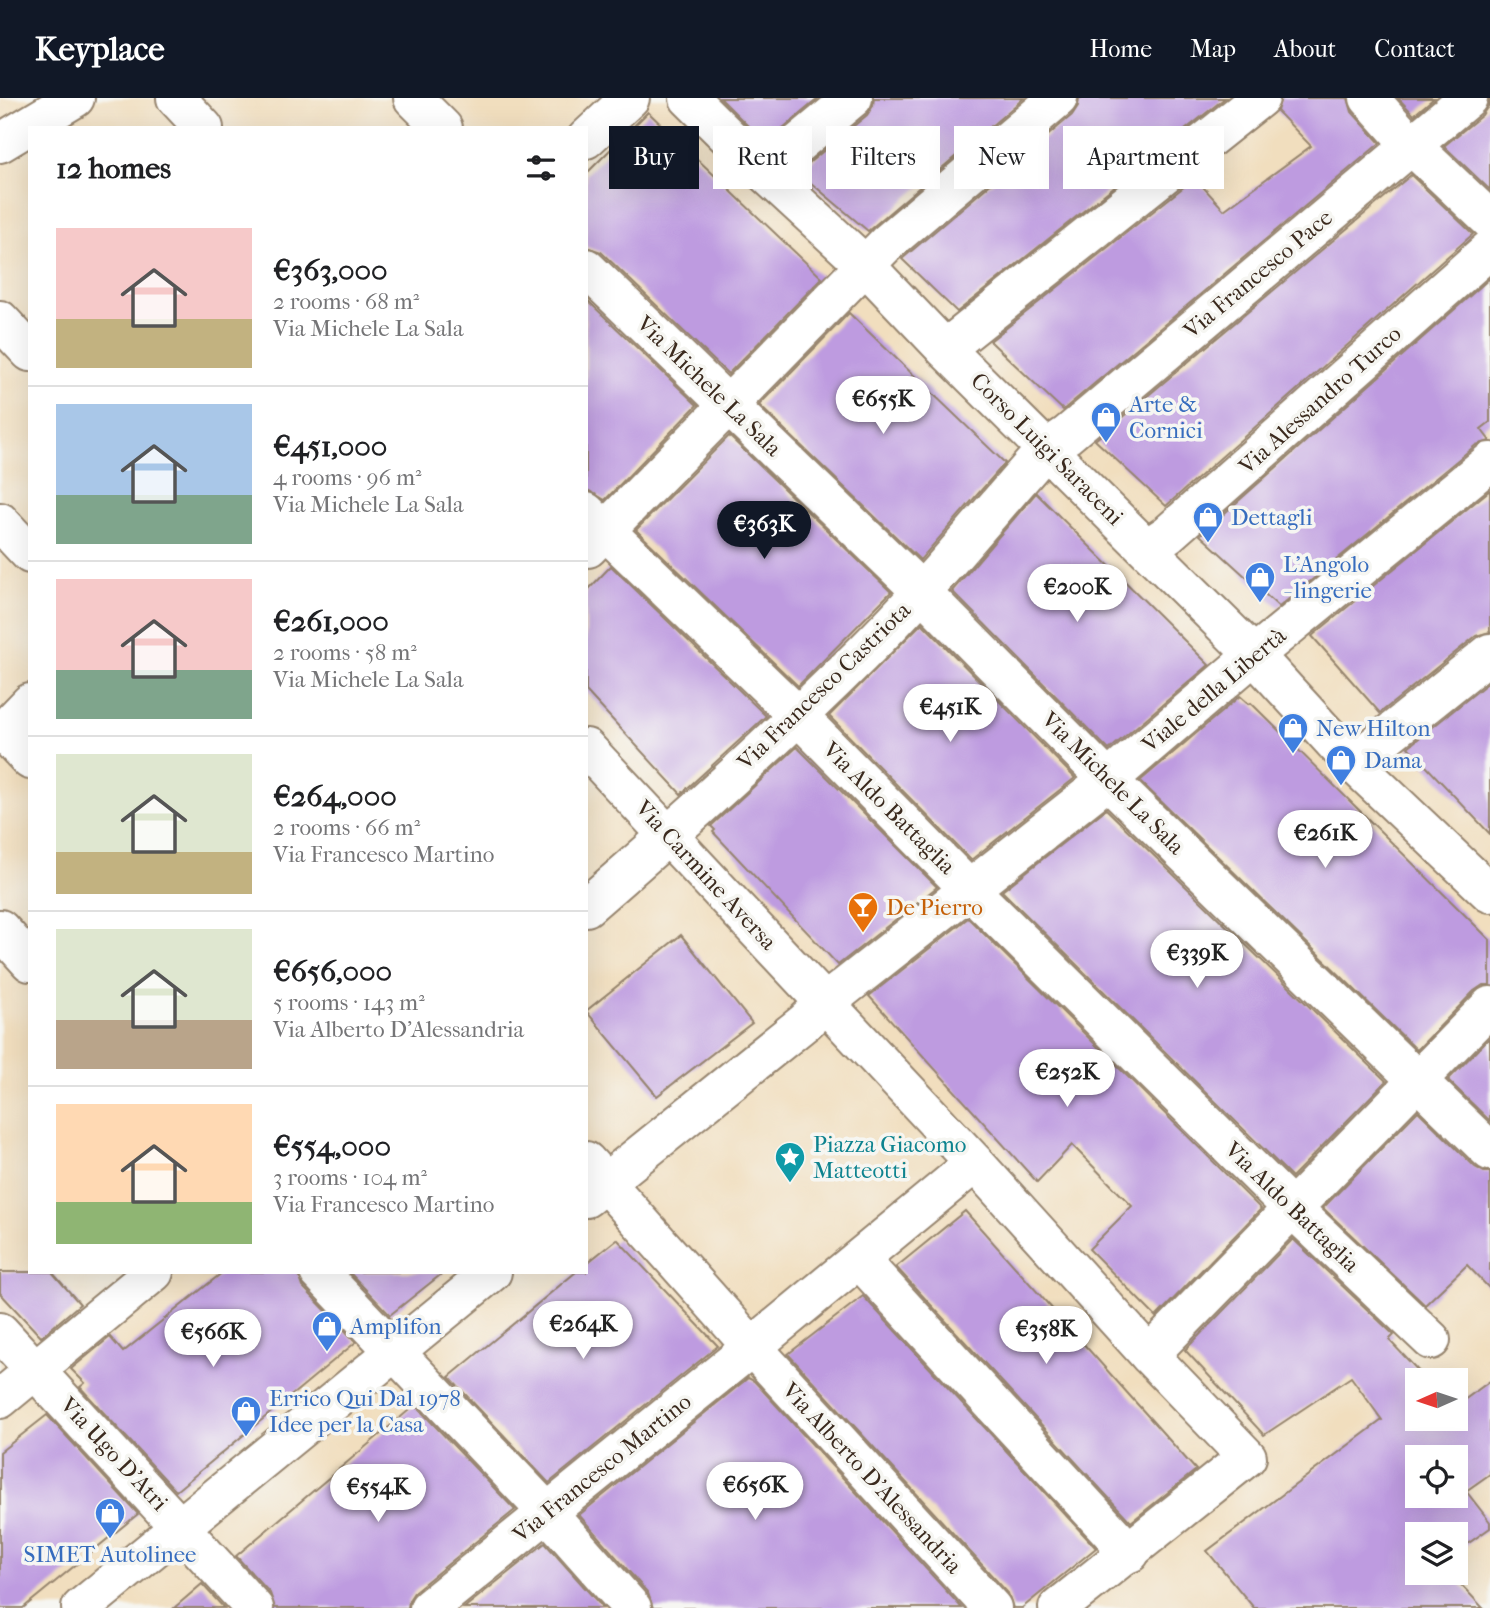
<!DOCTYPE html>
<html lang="en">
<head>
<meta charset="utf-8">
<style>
  :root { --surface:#fff; --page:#f6f6f6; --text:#202124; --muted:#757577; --line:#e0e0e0; --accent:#111827 }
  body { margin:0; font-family:"IM FELL French Canon",serif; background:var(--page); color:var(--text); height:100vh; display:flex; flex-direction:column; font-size:26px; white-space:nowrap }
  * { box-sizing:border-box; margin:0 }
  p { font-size:23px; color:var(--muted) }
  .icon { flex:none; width:38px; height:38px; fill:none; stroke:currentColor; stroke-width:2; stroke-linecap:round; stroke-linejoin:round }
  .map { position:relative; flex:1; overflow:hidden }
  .details { position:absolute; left:28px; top:28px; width:560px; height:1148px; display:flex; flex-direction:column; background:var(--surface); border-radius:0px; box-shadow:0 7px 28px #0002 }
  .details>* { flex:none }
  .banner { position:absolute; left:609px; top:28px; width:665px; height:63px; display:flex; gap:14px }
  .needle { width:46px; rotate:267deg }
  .buttons { position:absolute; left:1405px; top:1270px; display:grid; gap:14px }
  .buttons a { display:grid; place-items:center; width:63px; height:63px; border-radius:0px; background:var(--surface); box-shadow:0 7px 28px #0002; font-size:35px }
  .price { position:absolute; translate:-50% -60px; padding:0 16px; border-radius:24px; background:#fff; color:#222; font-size:23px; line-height:46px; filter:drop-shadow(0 2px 4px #0008) }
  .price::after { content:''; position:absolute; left:50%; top:42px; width:21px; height:16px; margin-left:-10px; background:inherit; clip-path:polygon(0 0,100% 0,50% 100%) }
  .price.selected { background:var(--accent); color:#fff }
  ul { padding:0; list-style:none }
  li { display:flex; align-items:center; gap:21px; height:175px; padding:0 28px }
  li+li { border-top:2px solid var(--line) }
  li span { display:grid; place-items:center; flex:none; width:196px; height:140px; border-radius:0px; color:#555 }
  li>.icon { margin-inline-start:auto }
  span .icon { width:84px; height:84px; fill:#fffc; stroke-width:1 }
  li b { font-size:30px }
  h2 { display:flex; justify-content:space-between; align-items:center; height:84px; padding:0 28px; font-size:30px }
  .pill { padding:0 24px; border-radius:0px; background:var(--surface); box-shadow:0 7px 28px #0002; font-size:24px; line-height:63px }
  .pill.selected { background:var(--accent); color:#fff }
  header { display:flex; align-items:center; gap:42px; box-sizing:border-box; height:98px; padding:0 35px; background:var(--accent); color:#fff }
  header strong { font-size:33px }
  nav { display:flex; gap:38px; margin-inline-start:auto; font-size:24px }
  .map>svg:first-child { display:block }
  .building { fill:#be9be0; fill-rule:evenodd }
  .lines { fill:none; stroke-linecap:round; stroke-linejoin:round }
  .street-casing { stroke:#96846e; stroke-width:42 }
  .street { stroke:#fff; stroke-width:38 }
  .labels { text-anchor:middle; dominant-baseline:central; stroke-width:7; stroke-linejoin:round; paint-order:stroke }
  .street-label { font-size:23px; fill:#3b2a1e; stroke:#f6f6f2 }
  .shop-label { font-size:23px; fill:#366cbe; stroke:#f6f6f2; text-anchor:start }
  .food-label { font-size:23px; fill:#c56008; stroke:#f6f6f2; text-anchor:start }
  .culture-label { font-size:23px; fill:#0d838f; stroke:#f6f6f2; text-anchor:start }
</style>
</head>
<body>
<header>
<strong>Keyplace</strong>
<nav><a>Home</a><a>Map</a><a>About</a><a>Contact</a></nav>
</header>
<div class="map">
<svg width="1490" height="1510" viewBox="0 0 1490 1510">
  <rect width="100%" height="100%" fill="#f6f6f2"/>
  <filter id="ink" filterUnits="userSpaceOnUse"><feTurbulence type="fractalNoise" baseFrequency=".0143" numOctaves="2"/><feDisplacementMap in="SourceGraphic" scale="14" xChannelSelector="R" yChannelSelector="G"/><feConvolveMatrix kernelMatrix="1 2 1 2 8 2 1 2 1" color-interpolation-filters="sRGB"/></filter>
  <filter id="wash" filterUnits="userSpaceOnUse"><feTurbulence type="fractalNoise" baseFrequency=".00686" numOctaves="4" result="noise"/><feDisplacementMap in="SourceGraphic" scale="28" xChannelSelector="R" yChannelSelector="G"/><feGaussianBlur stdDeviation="1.57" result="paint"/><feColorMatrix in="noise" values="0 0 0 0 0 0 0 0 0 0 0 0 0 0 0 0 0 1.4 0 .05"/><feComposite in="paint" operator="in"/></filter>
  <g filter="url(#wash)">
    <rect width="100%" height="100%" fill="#f1debe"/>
    <g id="blocks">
      <g class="building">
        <path d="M720,0H819L765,45Z"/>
        <path d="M874,0H1024L868,133L798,74L867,17L873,8Z"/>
        <path d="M1079,0H1225L957,214L902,161L1072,17L1078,8Z"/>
        <path d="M1281,0H1348L1352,14L1380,45L1063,312L990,243L1195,80L1224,112L1311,48L1277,13Z"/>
        <path d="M1398,0H1434L1414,17Z"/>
        <path d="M1490,0V92L1444,48L1482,17L1488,8Z"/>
        <path d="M648,14L822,180L728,276L601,154L586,149V76Z"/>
        <path d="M1411,77L1473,136L1166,408L1095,342Z"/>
        <path d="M1490,180V324L1481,331L1490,343L1476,347L1279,509L1200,437Z"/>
        <path d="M586,201L697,307L605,402L586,391Z"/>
        <path d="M849,215L1005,365L920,462L759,307Z"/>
        <path d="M729,338L891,494L798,588L636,432Z"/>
        <path d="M1490,392V534L1476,538L1380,615L1312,538Z"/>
        <path d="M1036,395L1209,567L1109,652L952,493Z"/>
        <path d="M611,468L766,618L681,696L586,593V494Z"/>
        <path d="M922,525L1075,680L971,762L829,618Z"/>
        <path d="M1490,583V736L1408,649Z"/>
        <path d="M1240,598L1249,606L1251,605L1490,842V887H1483L1474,893L1417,952L1140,683Z"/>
        <path d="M797,649L937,789L838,867L713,734L715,732L711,728Z"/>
        <path d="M1106,711L1386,983L1292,1079L1002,793Z"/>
        <path d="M968,820L1261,1111L1156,1219L1089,1151L1132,1108L1072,1047L1037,1084L869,898Z"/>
        <path d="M681,837L752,925L657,998L586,913Z"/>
        <path d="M1490,939V1023L1448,982Z"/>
        <path d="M1418,1013L1475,1069L1484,1074H1490V1191L1467,1167L1425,1207L1323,1110Z"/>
        <path d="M965,1113L1196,1372L1131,1424L896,1169Z"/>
        <path d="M617,1141L718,1248L549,1385L449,1279L576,1174H586V1166Z"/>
        <path d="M1293,1141L1394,1237L1389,1242L1428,1283H1418V1321H1456V1308L1490,1283V1376L1466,1393L1490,1424V1430L1456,1454V1437H1418V1475H1450L1483,1510H1254L1207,1453L1382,1322L1351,1279L1264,1337L1185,1252ZM1418,1360H1456V1398H1418Z"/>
        <path d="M0,1174H52L80,1206L41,1239L0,1195Z"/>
        <path d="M223,1174H298L303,1189L356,1244L176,1393L80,1289L85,1285L71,1271L110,1239L123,1254Z"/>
        <path d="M349,1174H444L390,1217Z"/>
        <path d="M863,1198L1096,1450L1022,1510H1013L1008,1495L788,1256Z"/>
        <path d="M748,1280L754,1283L962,1510H653L648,1495L579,1417Z"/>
        <path d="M415,1307L515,1412L415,1493L409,1502L408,1510H275L270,1495L236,1458Z"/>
        <path d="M47,1317L138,1416L23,1510H0V1354Z"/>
        <path d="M545,1445L603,1510H464Z"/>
        <path d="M202,1486L224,1510H174Z"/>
      </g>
    </g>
  </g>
  <g filter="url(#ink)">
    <use href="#blocks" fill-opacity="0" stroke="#96846e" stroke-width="2"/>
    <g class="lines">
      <g class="street-casing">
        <g id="street">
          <path d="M176,0L204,30"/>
          <path d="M413,0L443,30"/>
          <path d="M689,0L764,74L865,167L945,251L1254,557L1353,665L1490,795"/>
          <path d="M1369,0L1411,47L1490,122"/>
          <path d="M586,41L630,0"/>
          <path d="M0,45L75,0"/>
          <path d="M764,74L853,0"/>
          <path d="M586,170L921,493L1108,682L1490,1053"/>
          <path d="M0,222L30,254"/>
          <path d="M945,251L1260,0"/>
          <path d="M586,414L797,617L970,792L1292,1110L1431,1242"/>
          <path d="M0,424L30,456"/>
          <path d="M588,450L887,145L1058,0"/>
          <path d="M1147,450L1168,436L1490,151"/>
          <path d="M0,630L30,662"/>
          <path d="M0,636L30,605"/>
          <path d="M586,650L975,1065L1149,1257L1247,1359L1058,1510"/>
          <path d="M1353,665L1490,555"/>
          <path d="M586,809C680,728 773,644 861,557C927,492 985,420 1046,351L1067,337L1468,0"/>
          <path d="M0,831L30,864"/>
          <path d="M586,1063L752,1249L992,1510"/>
          <path d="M586,1100L805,924L825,905L1108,682L1254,557L1490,364"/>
          <path d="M859,1161L1130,1455"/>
          <path d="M319,1174L547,1414L632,1510"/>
          <path d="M0,1234L254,1510"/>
          <path d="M1149,1257L1490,908"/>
          <path d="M0,1301L154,1174"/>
          <path d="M81,1510L492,1174"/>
          <path d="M429,1510L752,1249L975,1065"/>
        </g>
      </g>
      <use href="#street" class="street"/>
    </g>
  </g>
  <defs>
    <g id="shop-pin" transform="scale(1.575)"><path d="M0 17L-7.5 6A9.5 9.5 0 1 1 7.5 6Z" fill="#3f7fe0" stroke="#f6f6f2"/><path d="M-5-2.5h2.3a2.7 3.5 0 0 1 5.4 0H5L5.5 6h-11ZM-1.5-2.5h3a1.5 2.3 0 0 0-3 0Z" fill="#fff"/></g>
    <g id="bar-pin" transform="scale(1.575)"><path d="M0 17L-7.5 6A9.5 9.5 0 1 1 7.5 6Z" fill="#e8710a" stroke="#f6f6f2"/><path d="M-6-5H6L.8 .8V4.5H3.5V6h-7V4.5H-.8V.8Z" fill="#fff"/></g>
    <g id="sight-pin" transform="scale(1.575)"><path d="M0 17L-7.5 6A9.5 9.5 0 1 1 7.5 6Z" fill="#0f9aa8" stroke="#f6f6f2"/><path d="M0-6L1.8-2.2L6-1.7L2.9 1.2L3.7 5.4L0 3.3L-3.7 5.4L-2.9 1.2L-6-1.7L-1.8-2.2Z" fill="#fff"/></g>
  </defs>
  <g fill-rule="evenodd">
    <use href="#shop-pin" x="1106" y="319"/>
    <use href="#shop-pin" x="1208" y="419"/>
    <use href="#shop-pin" x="1260" y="479"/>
    <use href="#shop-pin" x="1293" y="630"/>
    <use href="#shop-pin" x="1341" y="662"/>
    <use href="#bar-pin" x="863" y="809"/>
    <use href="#sight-pin" x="790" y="1059"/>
    <use href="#shop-pin" x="327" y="1228"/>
    <use href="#shop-pin" x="246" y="1313"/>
    <use href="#shop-pin" x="110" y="1415"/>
  </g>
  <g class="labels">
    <g class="street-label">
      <text transform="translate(1258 176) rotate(-40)">Via Francesco Pace</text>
      <text transform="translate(709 288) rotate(44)">Via Michele La Sala</text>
      <text transform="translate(1320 302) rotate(-42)">Via Alessandro Turco</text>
      <text transform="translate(1047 351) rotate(45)">Corso Luigi Saraceni</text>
      <text transform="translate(824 588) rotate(-44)">Via Francesco Castriota</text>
      <text transform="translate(1214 592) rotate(-40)">Viale della Libertà</text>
      <text transform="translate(1113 685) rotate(45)">Via Michele La Sala</text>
      <text transform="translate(889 710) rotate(45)">Via Aldo Battaglia</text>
      <text transform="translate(706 777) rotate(47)">Via Carmine Aversa</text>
      <text transform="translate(1292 1109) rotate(44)">Via Aldo Battaglia</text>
      <text transform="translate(114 1356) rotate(47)">Via Ugo D'Atri</text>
      <text transform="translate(602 1370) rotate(-39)">Via Francesco Martino</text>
      <text transform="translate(872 1380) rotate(47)">Via Alberto D'Alessandria</text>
    </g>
    <g class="shop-label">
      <text x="1129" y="306">Arte &amp;<tspan x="1129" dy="26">Cornici</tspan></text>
      <text x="1231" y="419">Dettagli</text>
      <text x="1283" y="466">L'Angolo<tspan x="1283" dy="26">- lingerie</tspan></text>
      <text x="1316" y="630">New Hilton</text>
      <text x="1364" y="662">Dama</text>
      <text x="350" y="1228">Amplifon</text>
      <text x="269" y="1300">Errico Qui Dal 1978<tspan x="269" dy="26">Idee per la Casa</tspan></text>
      <text x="110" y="1456" text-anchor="middle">SIMET Autolinee</text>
    </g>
    <g class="food-label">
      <text x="886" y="809">De Pierro</text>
    </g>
    <g class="culture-label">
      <text x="813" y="1046">Piazza Giacomo<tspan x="813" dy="26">Matteotti</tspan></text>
    </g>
  </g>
</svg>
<div class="buttons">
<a><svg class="needle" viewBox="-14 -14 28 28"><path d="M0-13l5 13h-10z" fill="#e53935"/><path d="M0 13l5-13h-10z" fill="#757577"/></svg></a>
<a><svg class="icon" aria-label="locate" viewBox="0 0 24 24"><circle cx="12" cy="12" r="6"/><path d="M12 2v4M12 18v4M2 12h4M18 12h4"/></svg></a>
<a><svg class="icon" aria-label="layers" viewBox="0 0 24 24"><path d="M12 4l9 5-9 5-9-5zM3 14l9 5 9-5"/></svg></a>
</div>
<b class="price" style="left:883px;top:338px">€655K</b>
<b class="price selected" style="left:764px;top:463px">€363K</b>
<b class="price" style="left:1077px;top:526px">€200K</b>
<b class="price" style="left:950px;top:646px">€451K</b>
<b class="price" style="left:1325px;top:772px">€261K</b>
<b class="price" style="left:1197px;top:892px">€339K</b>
<b class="price" style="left:1067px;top:1011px">€252K</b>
<b class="price" style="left:583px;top:1263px">€264K</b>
<b class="price" style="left:1046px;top:1268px">€358K</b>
<b class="price" style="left:213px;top:1271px">€566K</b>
<b class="price" style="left:755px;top:1424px">€656K</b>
<b class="price" style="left:378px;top:1426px">€554K</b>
<div class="banner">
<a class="pill selected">Buy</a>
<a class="pill">Rent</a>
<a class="pill">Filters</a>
<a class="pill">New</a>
<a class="pill">Apartment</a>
</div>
<section class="details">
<h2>12 homes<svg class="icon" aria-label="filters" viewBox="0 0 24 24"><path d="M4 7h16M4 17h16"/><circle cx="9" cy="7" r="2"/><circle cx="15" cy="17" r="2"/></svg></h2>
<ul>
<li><span style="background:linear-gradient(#f6c9c9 65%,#c2b280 0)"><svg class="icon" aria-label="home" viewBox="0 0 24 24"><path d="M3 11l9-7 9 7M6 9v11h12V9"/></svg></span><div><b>€363,000</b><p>2 rooms · 68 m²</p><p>Via Michele La Sala</p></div></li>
<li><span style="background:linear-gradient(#a9c7e8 65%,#7fa58c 0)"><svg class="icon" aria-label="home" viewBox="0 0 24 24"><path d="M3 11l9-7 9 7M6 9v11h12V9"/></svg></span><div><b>€451,000</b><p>4 rooms · 96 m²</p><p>Via Michele La Sala</p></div></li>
<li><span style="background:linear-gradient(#f6c9c9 65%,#7fa58c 0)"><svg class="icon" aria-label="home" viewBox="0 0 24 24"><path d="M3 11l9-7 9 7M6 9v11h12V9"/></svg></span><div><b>€261,000</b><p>2 rooms · 58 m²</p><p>Via Michele La Sala</p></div></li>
<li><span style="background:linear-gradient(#dfe7d0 70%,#c2b280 0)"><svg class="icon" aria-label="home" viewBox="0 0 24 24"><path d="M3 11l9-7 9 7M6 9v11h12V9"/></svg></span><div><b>€264,000</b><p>2 rooms · 66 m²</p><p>Via Francesco Martino</p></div></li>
<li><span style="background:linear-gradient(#dfe7d0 65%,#b9a48a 0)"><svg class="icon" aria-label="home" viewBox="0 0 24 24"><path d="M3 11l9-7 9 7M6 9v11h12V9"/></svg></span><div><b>€656,000</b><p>5 rooms · 143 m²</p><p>Via Alberto D'Alessandria</p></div></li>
<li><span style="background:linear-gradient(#ffd9b3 70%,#8fb573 0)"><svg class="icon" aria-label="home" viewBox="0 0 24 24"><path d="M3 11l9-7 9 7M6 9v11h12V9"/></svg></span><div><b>€554,000</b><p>3 rooms · 104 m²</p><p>Via Francesco Martino</p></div></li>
</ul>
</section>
</div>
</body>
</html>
